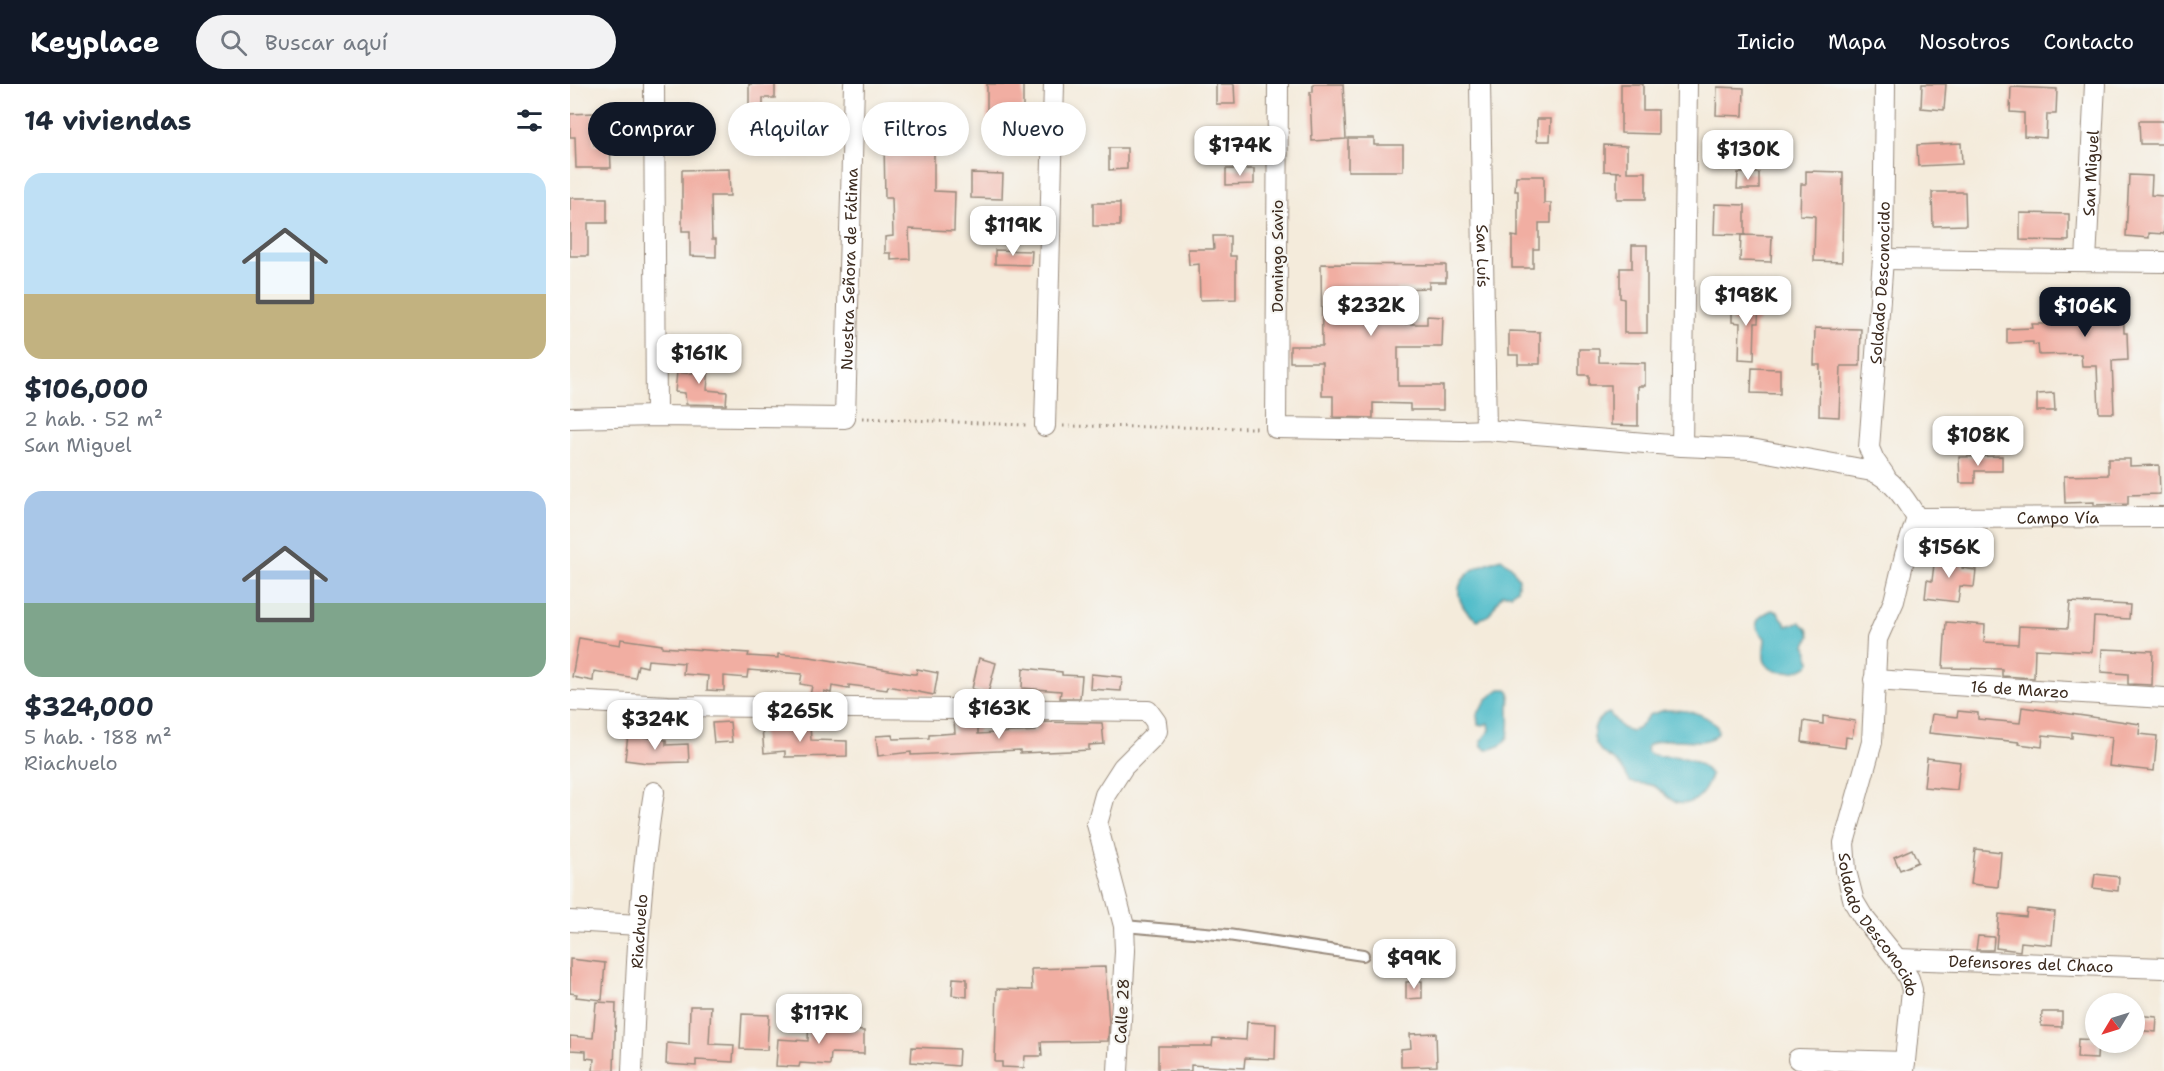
<!DOCTYPE html>
<html lang="es">
<head>
<meta charset="utf-8">
<style>
  :root { --surface:#fff; --page:#f2f2f3; --text:#1f2937; --muted:#747a83; --accent:#111827 }
  body { margin:0; font-family:"Shantell Sans",sans-serif; background:var(--page); color:var(--text); height:100vh; display:flex; flex-direction:column; font-size:22px; white-space:nowrap }
  * { box-sizing:border-box; margin:0 }
  p { font-size:20px; color:var(--muted) }
  .icon { flex:none; width:33px; height:33px; fill:none; stroke:currentColor; stroke-width:2; stroke-linecap:round; stroke-linejoin:round }
  .map { position:relative; flex:1; overflow:hidden }
  .side { display:flex; flex-direction:column; background:var(--surface); width:570px }
  .side>* { flex:none }
  .guide { position:absolute; left:18px; top:18px; width:570px; height:54px; display:flex; gap:12px }
  .needle { width:39px; rotate:232deg }
  .fabs { position:absolute; left:1515px; top:909px; display:grid; gap:12px }
  .fabs a { display:grid; place-items:center; width:60px; height:60px; border-radius:50%; background:var(--surface); box-shadow:0 3px 9px #0003; font-size:30px }
  .price { position:absolute; translate:-50% -51px; padding:0 14px; border-radius:12px; background:#fff; color:#222; font-size:20px; line-height:39px; filter:drop-shadow(0 2px 3px #0008) }
  .price::after { content:''; position:absolute; left:50%; top:36px; width:18px; height:14px; margin-left:-9px; background:inherit; clip-path:polygon(0 0,100% 0,50% 100%) }
  .price.current { background:var(--accent); color:#fff }
  ul { padding:0; list-style:none }
  li { display:grid; align-content:center; gap:12px; height:318px; padding:0 24px }
  li span { display:grid; place-items:center; height:186px; border-radius:18px; color:#555 }
  li>.icon { margin-inline-start:auto }
  span .icon { width:108px; height:108px; fill:#fffc; stroke-width:1 }
  li b { font-size:26px }
  h2 { display:flex; justify-content:space-between; align-items:center; height:72px; padding:0 24px; font-size:26px }
  .pill { padding:0 21px; border-radius:27px; background:var(--surface); box-shadow:0 3px 9px #0003; font-size:21px; line-height:54px }
  .pill.current { background:var(--accent); color:#fff }
  header { display:flex; align-items:center; gap:36px; box-sizing:border-box; height:84px; padding:0 30px; background:var(--accent); color:#fff }
  header strong { font-size:28px }
  nav { display:flex; gap:33px; margin-inline-start:auto; font-size:21px }
  .search { width:420px; height:54px; background:var(--page); display:flex; align-items:center; gap:15px; box-sizing:border-box; padding:0 21px; border-radius:33px; color:var(--muted); font-size:22px }
  main { display:flex; flex:1; min-height:0 }
  .map>svg:first-child { display:block }
  .water { fill:#4fbcc9; stroke:#457374; stroke-width:1.5 }
  .building { fill:#f1aea2 }
  .lines { fill:none; stroke-linecap:round; stroke-linejoin:round }
  .lane-casing { stroke:#988a7c; stroke-width:14 }
  .street-casing { stroke:#988a7c; stroke-width:22 }
  .path { stroke:#988a7c; stroke-width:3; stroke-dasharray:1.5 4.5; stroke-linecap:butt }
  .lane { stroke:#fff; stroke-width:10 }
  .street { stroke:#fff; stroke-width:20 }
  .labels { text-anchor:middle; dominant-baseline:central; stroke-width:4.5; stroke-linejoin:round; paint-order:stroke }
  .street-label { font-size:16px; fill:#3b2a1e; stroke:#f6f6f2 }
</style>
</head>
<body>
<header>
<strong>Keyplace</strong>
<div class="search"><svg class="icon" aria-label="search" viewBox="0 0 24 24"><circle cx="10" cy="10" r="6"/><path d="M15 15l6 6"/></svg>Buscar aquí</div>
<nav><a>Inicio</a><a>Mapa</a><a>Nosotros</a><a>Contacto</a></nav>
</header>
<main>
<section class="side">
<h2>14 viviendas<svg class="icon" aria-label="filters" viewBox="0 0 24 24"><path d="M4 7h16M4 17h16"/><circle cx="9" cy="7" r="2"/><circle cx="15" cy="17" r="2"/></svg></h2>
<ul>
<li><span style="background:linear-gradient(#bfe0f5 65%,#c2b280 0)"><svg class="icon" aria-label="home" viewBox="0 0 24 24"><path d="M3 11l9-7 9 7M6 9v11h12V9"/></svg></span><div><b>$106,000</b><p>2 hab. · 52 m²</p><p>San Miguel</p></div></li>
<li><span style="background:linear-gradient(#a9c7e8 60%,#7fa58c 0)"><svg class="icon" aria-label="home" viewBox="0 0 24 24"><path d="M3 11l9-7 9 7M6 9v11h12V9"/></svg></span><div><b>$324,000</b><p>5 hab. · 188 m²</p><p>Riachuelo</p></div></li>
</ul>
</section>
<div class="map">
<svg width="1594" height="987" viewBox="0 0 1594 987">
  <rect width="100%" height="100%" fill="#f6f6f2"/>
  <filter id="ink" filterUnits="userSpaceOnUse"><feTurbulence type="fractalNoise" baseFrequency=".0167" numOctaves="2"/><feDisplacementMap in="SourceGraphic" scale="12" xChannelSelector="R" yChannelSelector="G"/><feConvolveMatrix kernelMatrix="1 2 1 2 8 2 1 2 1" color-interpolation-filters="sRGB"/></filter>
  <filter id="wash" filterUnits="userSpaceOnUse"><feTurbulence type="fractalNoise" baseFrequency=".008" numOctaves="4" result="noise"/><feDisplacementMap in="SourceGraphic" scale="24" xChannelSelector="R" yChannelSelector="G"/><feGaussianBlur stdDeviation="1.35" result="paint"/><feColorMatrix in="noise" values="0 0 0 0 0 0 0 0 0 0 0 0 0 0 0 0 0 1.4 0 .05"/><feComposite in="paint" operator="in"/></filter>
  <g filter="url(#wash)">
    <rect width="100%" height="100%" fill="#f4ebdb"/>
    <g class="water">
      <path d="M931,474L941,482L949,495L947,505L941,510H932L919,531L908,536C892,528 881,507 896,492C904,482 919,479 931,474Z"/>
      <path d="M1202,526L1208,528L1217,542L1230,538L1238,545L1240,552L1236,561L1241,579C1231,589 1203,594 1195,578C1192,571 1195,561 1195,554C1181,541 1186,533 1202,526Z"/>
      <path d="M930,605H937L940,608C940,615 939,621 939,627C940,649 942,662 916,666L912,662L911,657L920,646L919,639L913,641L908,640L907,631L917,615Z"/>
      <path d="M1095,626C1115,626 1133,627 1147,642L1148,649C1132,668 1096,645 1077,663V668C1084,673 1088,671 1096,672C1114,672 1131,677 1141,691C1137,705 1126,723 1108,719C1098,716 1092,706 1084,702C1078,699 1067,700 1060,698C1056,691 1052,683 1046,678C1042,674 1035,672 1031,667C1019,653 1022,635 1039,629L1052,644L1061,647L1068,645L1079,631Z"/>
    </g>
    <g id="blocks">
      <g class="building">
        <path d="M179,0H205V14H193V23H179Z"/>
        <path d="M417,0H453V26H460L459,51L417,50Z"/>
        <path d="M646,0H664L665,20H646Z"/>
        <path d="M743,0H773L776,55L742,57L740,8H743Z"/>
        <path d="M1051,0H1073V26H1088V50L1051,49Z"/>
        <path d="M1352,0H1376L1374,26L1351,24Z"/>
        <path d="M1147,3L1174,4L1173,32L1146,31Z"/>
        <path d="M1441,3L1487,5L1486,30H1477L1476,54L1454,52V29L1440,28Z"/>
        <path d="M23,29L24,61L40,60L41,84H6L5,53H0V30Z"/>
        <path d="M967,35H981L980,57H967Z"/>
        <path d="M1569,37H1594V60H1570Z"/>
        <path d="M778,54H804V61H833V87H778Z"/>
        <path d="M364,56V107L385,108L384,147L339,145L340,175L321,176V169H315V153L323,152L322,114H315L314,57Z"/>
        <path d="M1391,59L1392,80L1348,82L1347,61Z"/>
        <path d="M1034,61L1057,62V88H1076V115H1047V88H1052L1034,87Z"/>
        <path d="M539,64H557V85L539,86Z"/>
        <path d="M159,85L160,112H141L142,155H146V173L120,172V147H112V86Z"/>
        <path d="M656,85H684V100L656,101Z"/>
        <path d="M1236,87L1273,88L1272,178L1244,177L1245,132L1230,131L1231,100H1236Z"/>
        <path d="M401,89L433,90L432,115L401,114Z"/>
        <path d="M1168,89H1189V105H1167Z"/>
        <path d="M1559,91L1582,92L1581,111L1594,112V150L1579,149V154L1556,152Z"/>
        <path d="M946,92H974V119H981V139H969V165H963V184H942V152L948,153V107H945Z"/>
        <path d="M1362,108H1395L1396,141L1363,142Z"/>
        <path d="M0,114H37V139H18V172H0Z"/>
        <rect x="523" y="119" width="27" height="23"/>
        <path d="M1145,120L1175,121V151L1144,150Z"/>
        <path d="M1450,129L1499,130V157L1450,156Z"/>
        <path d="M1171,151L1202,152L1201,178L1170,177Z"/>
        <path d="M643,152H660V172H666V215L630,216L629,180L619,181L618,165H644Z"/>
        <path d="M1062,161H1077V249H1054V215L1050,214V184H1062Z"/>
        <path d="M425,166L462,167L461,181L425,180Z"/>
        <path d="M751,180L876,181V198H859V204L827,205V240H857V232L873,233L872,263H828V302H873V326H840V320L803,319V334L763,333V312H752V278H720V262H752Z"/>
        <path d="M1530,206H1553L1554,249H1557L1558,276L1542,277L1544,329H1529L1527,282H1512L1511,270L1469,271L1468,260L1463,261V258L1437,259V245L1463,244L1462,240H1490V217L1531,215Z"/>
        <path d="M1162,218L1189,220L1188,239H1185L1184,276L1169,275L1170,239L1162,238Z"/>
        <path d="M1245,244L1291,245L1290,282H1271L1269,333L1249,332L1250,281H1244Z"/>
        <path d="M939,247L970,248V280H948V271H939Z"/>
        <path d="M1009,265H1029V278L1075,279V302H1068V342L1041,341V301H1019V291H1009Z"/>
        <path d="M124,271L140,272L137,306L157,308L156,321L116,320L115,309L105,308L107,288L122,290Z"/>
        <path d="M1182,284L1210,285V310L1181,309Z"/>
        <path d="M1484,309L1485,327H1467V310Z"/>
        <path d="M1432,372V387H1405V399H1390L1389,373Z"/>
        <path d="M1538,375H1560V382L1589,381L1590,410L1558,411V420L1524,421V418L1495,419L1494,392L1538,391Z"/>
        <path d="M1365,472L1393,475L1392,484L1406,486L1404,503L1390,502L1388,518L1355,514L1357,496L1362,497Z"/>
        <path d="M1500,518L1560,521L1559,535L1524,533L1522,568L1465,565L1464,594L1432,592V585L1373,584L1376,538L1415,541L1414,558L1448,560L1449,542L1498,544Z"/>
        <path d="M9,554L50,561L51,555L92,561V563L179,569L178,572L208,574V570L240,573L343,590H346L347,585L368,589L364,611L318,602L317,606L279,601V605L262,602L261,609L254,607V612L240,611L242,602L230,600L232,590L178,586L177,594L154,592V607L137,606L138,592L113,590L114,579L78,576L77,583L68,581L65,594L24,587L23,597L2,593Z"/>
        <path d="M1532,565L1583,567L1582,601L1558,600V590L1531,588Z"/>
        <path d="M409,574L426,579L418,609L402,605Z"/>
        <path d="M453,584L492,588V591L512,592L510,614H490L491,607L452,604Z"/>
        <path d="M521,590L552,593L551,607L520,605Z"/>
        <path d="M1452,623L1570,640L1569,650L1587,652L1584,687L1539,682L1542,653L1502,648V654L1473,651L1472,663L1448,660L1449,658L1359,649L1362,630L1387,633L1388,627L1408,629V635L1450,639Z"/>
        <path d="M1253,632L1285,637L1282,654L1276,653L1275,664L1232,658L1234,637L1253,640Z"/>
        <path d="M237,635L249,636L248,642L236,640Z"/>
        <path d="M384,637H408V650L466,647V638L532,639L534,660L519,661V666L501,667L450,669V666L341,671V668L308,672L306,652L322,651L323,655L359,654V651L385,649Z"/>
        <path d="M160,638L162,658L144,659L142,639Z"/>
        <path d="M240,642L241,656L277,657V672L215,673V667L194,669L192,643Z"/>
        <path d="M58,651L96,656V661L118,660L119,678L78,679L55,676Z"/>
        <path d="M1357,674L1390,678L1387,706L1354,703Z"/>
        <path d="M1342,765L1348,778L1330,786L1324,773Z"/>
        <path d="M1405,765L1431,768L1428,803L1401,800Z"/>
        <path d="M1525,790L1549,793L1548,807L1523,804Z"/>
        <path d="M1457,825L1485,828L1482,861L1451,858L1450,867L1426,864L1429,830L1456,833Z"/>
        <path d="M1408,852L1424,853L1423,866H1406Z"/>
        <path d="M0,875L35,879L32,916L6,913L7,910L0,909Z"/>
        <path d="M535,883L539,940L538,957L471,958L472,972H455L454,984L432,983V978H425L427,905L462,906L461,885Z"/>
        <path d="M383,894L397,895V913L382,911Z"/>
        <path d="M852,897V914L836,915V898Z"/>
        <path d="M26,918L46,919L44,987H23L24,975L16,974V967L0,966V952L23,954Z"/>
        <path d="M120,922H141L139,960L164,961L163,978L126,976V982L96,980L97,959L119,961Z"/>
        <path d="M1472,928H1492V943L1471,942Z"/>
        <path d="M172,930L199,931L197,966L170,965Z"/>
        <path d="M1564,931L1587,933L1586,948L1564,946Z"/>
        <path d="M239,934L263,936L262,945L294,947V970L261,969L260,981L230,979L229,983L206,982L208,955L238,957Z"/>
        <path d="M677,938L706,940L705,975L675,974L674,984L621,981V987H588V962H642L643,954L676,956Z"/>
        <path d="M866,949L867,982L831,983V965L841,964L840,950Z"/>
        <path d="M1508,955L1526,956V958H1528L1527,975L1507,974Z"/>
        <path d="M342,963L389,965L388,982L341,978Z"/>
      </g>
    </g>
  </g>
  <g filter="url(#ink)">
    <use href="#blocks" fill-opacity="0" stroke="#988a7c" stroke-width="1.5"/>
    <g class="lines">
      <g class="lane-casing">
        <path id="lane" d="M554,842L658,851L793,871"/>
      </g>
      <g class="street-casing">
        <g id="street">
          <path d="M84,0L86,332"/>
          <path id="s1" d="M708,0L706,344L892,347L916,346L1112,362L1181,365L1302,387C1323,395 1335,415 1347,434L1335,471L1324,517L1307,555L1302,658L1274,759L1276,787L1284,818L1293,833L1327,875L1339,895L1342,906L1334,987"/>
          <path id="s2" d="M910,0L916,346"/>
          <path d="M1313,175L1594,178"/>
          <path id="s3" d="M1516,177L1525,0"/>
          <path id="s4" d="M0,334L86,332L275,334L284,0"/>
          <path d="M475,342L484,0"/>
          <path d="M1112,362L1117,0"/>
          <path id="s5" d="M1315,392L1304,376L1299,364L1313,175L1315,0"/>
          <path id="s6" d="M1347,434L1594,433"/>
          <path id="s7" d="M1304,596L1594,614"/>
          <path d="M0,617L98,622L578,627L586,638L587,647L583,653L553,683L535,711L527,740L554,842L555,867L548,987"/>
          <path d="M0,837L69,841"/>
          <path id="s8" d="M1327,875L1594,884"/>
          <path d="M1228,975L1335,978"/>
          <path id="s9" d="M62,987C66,894 69,800 84,708"/>
        </g>
      </g>
      <g class="path">
        <path d="M292,334L456,341"/>
        <path d="M493,342L687,344"/>
      </g>
      <use href="#lane" class="lane"/>
      <use href="#street" class="street"/>
    </g>
  </g>
  <g class="labels">
    <g class="street-label">
      <text stroke="none"><textPath href="#s3" startOffset="88">San Miguel</textPath></text>
      <text transform="translate(707 172) rotate(-90)">Domingo Savio</text>
      <text stroke="none"><textPath href="#s2" startOffset="172">San Luís</textPath></text>
      <text stroke="none"><textPath href="#s4" startOffset="424">Nuestra Señora de Fátima</textPath></text>
      <text stroke="none"><textPath href="#s5" startOffset="198">Soldado Desconocido</textPath></text>
      <text stroke="none"><textPath href="#s6" startOffset="141">Campo Vía</textPath></text>
      <text stroke="none"><textPath href="#s7" startOffset="146">16 de Marzo</textPath></text>
      <text stroke="none"><textPath href="#s1" startOffset="1436">Soldado Desconocido</textPath></text>
      <text stroke="none"><textPath href="#s9" startOffset="140">Riachuelo</textPath></text>
      <text stroke="none"><textPath href="#s8" startOffset="134">Defensores del Chaco</textPath></text>
      <text transform="translate(552 927) rotate(-87)">Calle 28</text>
    </g>
  </g>
</svg>
<div class="fabs">
<a><svg class="needle" viewBox="-14 -14 28 28"><path d="M0-13l5 13h-10z" fill="#e53935"/><path d="M0 13l5-13h-10z" fill="#747a83"/></svg></a>
</div>
<b class="price" style="left:670px;top:93px">$174K</b>
<b class="price" style="left:1178px;top:97px">$130K</b>
<b class="price" style="left:443px;top:173px">$119K</b>
<b class="price" style="left:1176px;top:243px">$198K</b>
<b class="price" style="left:801px;top:253px">$232K</b>
<b class="price current" style="left:1515px;top:254px">$106K</b>
<b class="price" style="left:129px;top:301px">$161K</b>
<b class="price" style="left:1408px;top:383px">$108K</b>
<b class="price" style="left:1379px;top:495px">$156K</b>
<b class="price" style="left:429px;top:656px">$163K</b>
<b class="price" style="left:230px;top:659px">$265K</b>
<b class="price" style="left:85px;top:667px">$324K</b>
<b class="price" style="left:844px;top:906px">$99K</b>
<b class="price" style="left:249px;top:961px">$117K</b>
<div class="guide">
<a class="pill current">Comprar</a>
<a class="pill">Alquilar</a>
<a class="pill">Filtros</a>
<a class="pill">Nuevo</a>
</div>
</div>
</main>
</body>
</html>
